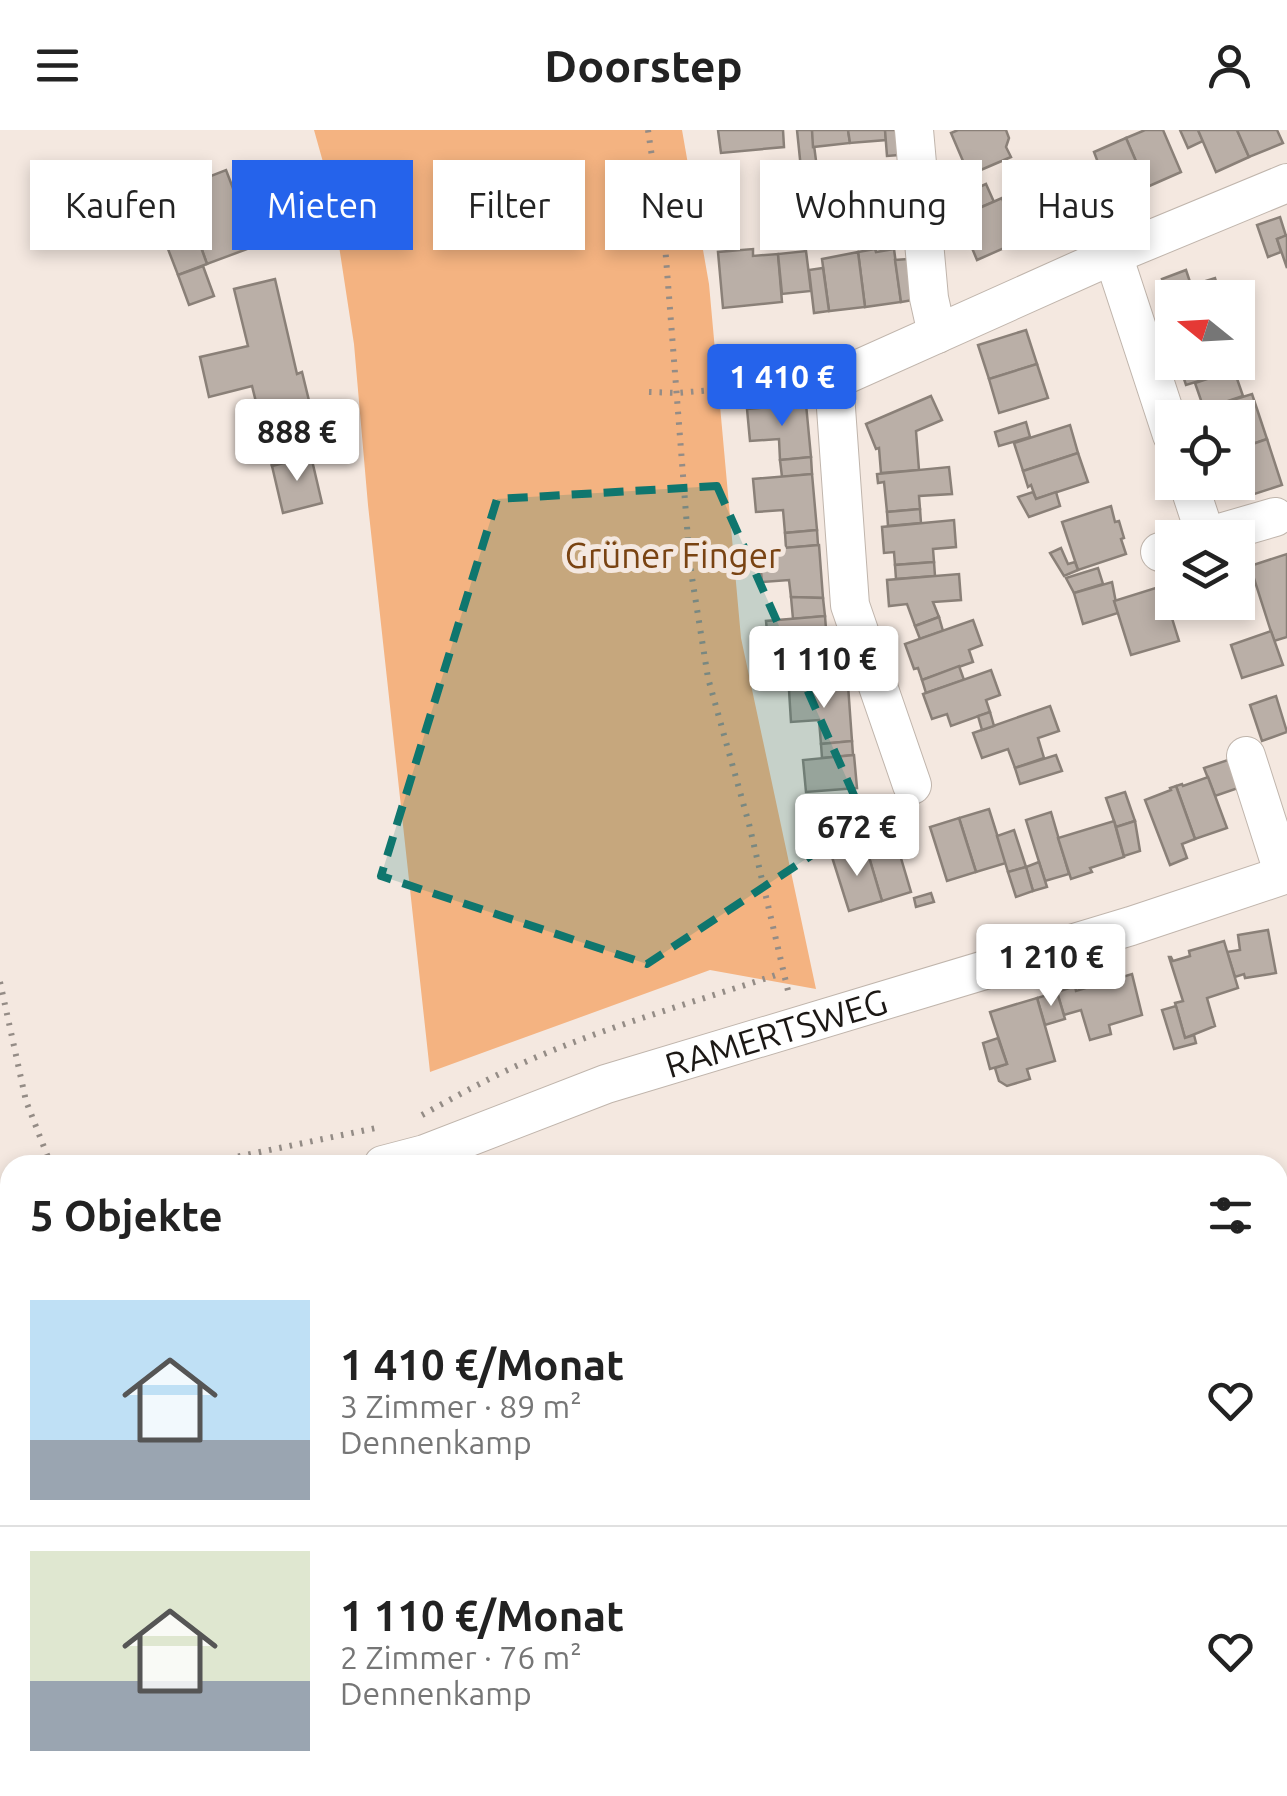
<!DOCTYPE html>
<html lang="de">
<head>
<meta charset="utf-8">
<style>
  :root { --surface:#fff; --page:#f6f6f6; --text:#222; --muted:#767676; --line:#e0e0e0; --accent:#2563eb }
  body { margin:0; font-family:Ubuntu,sans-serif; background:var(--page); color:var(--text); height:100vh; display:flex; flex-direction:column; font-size:38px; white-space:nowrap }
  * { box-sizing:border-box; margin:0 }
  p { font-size:32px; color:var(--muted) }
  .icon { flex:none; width:55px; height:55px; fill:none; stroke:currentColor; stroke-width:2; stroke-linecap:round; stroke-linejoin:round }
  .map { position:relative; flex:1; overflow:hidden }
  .sheet { position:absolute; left:0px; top:1025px; width:1288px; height:642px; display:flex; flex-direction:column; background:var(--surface); border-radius:30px 30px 0 0; box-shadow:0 5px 15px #0003 }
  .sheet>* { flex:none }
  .guide { position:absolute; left:30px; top:30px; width:1228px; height:90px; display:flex; gap:20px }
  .needle { width:65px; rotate:288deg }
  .fabs { position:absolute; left:1155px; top:150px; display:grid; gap:20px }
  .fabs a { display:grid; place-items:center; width:100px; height:100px; border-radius:0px; background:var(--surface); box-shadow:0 5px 15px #0003; font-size:50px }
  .price { position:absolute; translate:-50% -85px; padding:0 22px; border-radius:10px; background:#fff; color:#222; font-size:32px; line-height:65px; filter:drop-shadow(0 2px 5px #0008) }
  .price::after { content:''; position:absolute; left:50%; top:60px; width:30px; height:22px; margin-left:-15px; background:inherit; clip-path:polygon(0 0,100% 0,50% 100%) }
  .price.selected { background:var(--accent); color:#fff }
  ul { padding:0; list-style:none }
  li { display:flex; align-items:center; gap:30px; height:250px; padding:0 30px }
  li+li { border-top:2px solid var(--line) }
  li span { display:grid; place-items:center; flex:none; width:280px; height:200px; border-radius:0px; color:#555 }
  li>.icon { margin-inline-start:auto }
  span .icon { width:120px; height:120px; fill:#fffc; stroke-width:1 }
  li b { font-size:42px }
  h2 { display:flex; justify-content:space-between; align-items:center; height:120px; padding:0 30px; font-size:42px }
  .tag { padding:0 35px; border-radius:0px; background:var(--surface); box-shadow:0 5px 15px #0003; font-size:35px; line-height:90px }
  .tag.selected { background:var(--accent); color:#fff }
  header { display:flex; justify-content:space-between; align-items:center; height:130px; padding:0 30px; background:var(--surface); font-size:45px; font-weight:600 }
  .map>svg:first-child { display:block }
  .green { fill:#f4b381 }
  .forest { fill:#f6a360 }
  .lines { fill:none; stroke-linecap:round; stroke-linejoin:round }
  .stream { stroke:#ec9a57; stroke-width:10 }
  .building { fill:#baafa7; stroke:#8a8078; stroke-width:2.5 }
  .minor-casing { stroke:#c0b5ac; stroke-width:40 }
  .path { stroke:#948c86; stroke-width:6; stroke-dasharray:2.5 8; stroke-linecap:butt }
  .minor { stroke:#fff; stroke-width:38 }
  .marked { fill:#0f766e; fill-opacity:0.2; stroke:#0f766e; stroke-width:8; stroke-dasharray:20 12; stroke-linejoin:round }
  .labels { text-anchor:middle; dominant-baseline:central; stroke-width:10; stroke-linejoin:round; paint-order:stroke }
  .park-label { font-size:35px; fill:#794312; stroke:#f4e8e0 }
  .street-label { font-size:35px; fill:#1c1815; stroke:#f4e8e0 }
</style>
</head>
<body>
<header><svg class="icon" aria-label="menu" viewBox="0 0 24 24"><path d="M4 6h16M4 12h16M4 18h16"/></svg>Doorstep<svg class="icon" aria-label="person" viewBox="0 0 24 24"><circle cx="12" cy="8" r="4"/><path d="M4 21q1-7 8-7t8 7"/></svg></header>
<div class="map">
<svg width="1287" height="1666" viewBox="0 0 1287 1666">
  <rect width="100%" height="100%" fill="#f4e8e0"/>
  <path class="green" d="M314,0H682L709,154L741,508L816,859L710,840L430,942L368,375L354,214L330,57Z"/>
  <path class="forest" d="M0,1144H10V1356L0,1357Z"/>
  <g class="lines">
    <path class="stream" d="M0,1631L7,1666"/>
  </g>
  <g class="building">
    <path d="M718,0H783L784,17L721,23Z"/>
    <path d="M797,0H812L817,38L801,39Z"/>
    <path d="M812,0H848L850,13L813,17Z"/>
    <path d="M848,0H885L886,10L850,13Z"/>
    <path d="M885,0H897L899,25L887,26Z"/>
    <path d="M958,0H1006L1009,8L1006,17L1011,27L969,45L951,3Z"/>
    <path d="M1145,0H1163L1181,42L1147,57L1126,8Z"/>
    <path d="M1180,0H1198L1203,11L1188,18Z"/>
    <path d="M1198,0H1237L1249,27L1216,42Z"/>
    <path d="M1237,0H1277L1283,13L1249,27Z"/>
    <path d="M1126,8L1147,57L1114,75L1094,22Z"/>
    <path d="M226,40L255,116L207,134L180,58Z"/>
    <path d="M986,54L994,72L976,79L968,62Z"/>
    <path d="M180,58L193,95L167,105L153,68Z"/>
    <path d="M1002,68L1006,79L1015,75L1024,97L1016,101L1020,111L977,130L959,87Z"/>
    <path d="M1280,87L1286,106L1277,109L1281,122L1268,127L1257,95Z"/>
    <path d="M193,95L207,134L178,145L163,106Z"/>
    <path d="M1287,105V138L1277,109Z"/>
    <path d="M753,119V126L778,124L782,172L723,178L718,122Z"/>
    <path d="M875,119L876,122L894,119L901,172L865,177L858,122Z"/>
    <path d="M806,121L811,161L782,164L778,124Z"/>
    <path d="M858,122L865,177L829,181L822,129Z"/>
    <path d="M908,129L913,170L901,172L895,130Z"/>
    <path d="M203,136L214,166L189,175L178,145Z"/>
    <path d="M823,138L829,181L814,183L809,140Z"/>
    <path d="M1186,140L1191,155L1167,163L1162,149Z"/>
    <path d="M1215,148L1221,168H1172V179L1167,163Z"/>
    <path d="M275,149L297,244L302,242L322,324L272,336L252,256L209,267L200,227L248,216L234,159Z"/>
    <path d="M1026,200L1037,234L989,249L978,215Z"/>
    <path d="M1194,232H1204L1209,248L1186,255L1180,237Z"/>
    <path d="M1037,234L1048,268L999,283L989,249Z"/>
    <path d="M1234,240L1243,266L1204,279L1195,253Z"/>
    <path d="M1252,264L1267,309L1238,319V288H1216L1213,276Z"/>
    <path d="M931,266L942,290L916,301L919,340L881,343L879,318L876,319L866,294Z"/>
    <path d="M806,274L811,327L780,330L779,309L750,311L747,279Z"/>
    <path d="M1026,292L1030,307L999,316L995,302Z"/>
    <path d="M1070,295L1078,323L1023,341L1014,313Z"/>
    <path d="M1267,309L1282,355L1242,368L1238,355L1230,358L1228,352H1238V319Z"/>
    <path d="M1078,323L1088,352L1036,369L1031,355L1028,357L1023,341Z"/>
    <path d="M311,326L322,373L283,383L272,336Z"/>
    <path d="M811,327L812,344L782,347L780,330Z"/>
    <path d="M949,337L952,364L919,366L920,379L887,382L884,352L878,353L877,344Z"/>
    <path d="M812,344L817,400L785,403L783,380L756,382L753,349Z"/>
    <path d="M1033,362L1036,369L1056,362L1060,376L1029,387L1018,367Z"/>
    <path d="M1111,376L1115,392L1119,391L1124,408L1121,409L1126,424L1078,440L1062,392Z"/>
    <path d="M920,379L921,393L888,396L887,382Z"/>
    <path d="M954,390L956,417L933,419L934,432L895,435L894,422L884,423L882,397Z"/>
    <path d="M817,400L818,415L786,418L785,403Z"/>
    <path d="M819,415L823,468L791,467L789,450L762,452L759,420Z"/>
    <path d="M1061,418L1068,434L1075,432L1078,440L1064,446L1050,423Z"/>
    <path d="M1287,424V507L1274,511L1250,436Z"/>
    <path d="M934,432L935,446L896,449L895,435Z"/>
    <path d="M1098,438L1103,454L1074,463L1066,448Z"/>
    <path d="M959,444L961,470L933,472L939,487L915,496L907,474L889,476L887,450Z"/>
    <path d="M1112,452L1118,483L1083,494L1074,463Z"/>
    <path d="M1162,456L1179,511L1131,525L1114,471Z"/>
    <path d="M791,467L823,468L825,486L793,489Z"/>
    <path d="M825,486L829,538L799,541L797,521L769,523L766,491Z"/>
    <path d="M939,487L943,501L920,509L915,496Z"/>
    <path d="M973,490L982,515L969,520L973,532L922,550L918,538L914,539L905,514Z"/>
    <path d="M1271,501L1283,535L1242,548L1231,515Z"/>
    <path d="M959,536L964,550L926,563L922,550Z"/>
    <path d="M829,538L831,556L800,559L799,541Z"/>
    <path d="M991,540L1000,565L986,570L990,582L951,596L947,584L932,589L923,564Z"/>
    <path d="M848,555L852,611L821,614L819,590L791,592L789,560Z"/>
    <path d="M1276,566L1287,602L1262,611L1250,575Z"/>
    <path d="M1050,576L1059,601L1038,608L1044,628L1015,638L1008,619L982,628L973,603Z"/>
    <path d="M990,582L994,596L982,600L978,586Z"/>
    <path d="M852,611L853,625L822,628L821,614Z"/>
    <path d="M854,625L857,658L806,662L803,630Z"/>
    <path d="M1056,625L1062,641L1020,654L1015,638Z"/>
    <path d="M1234,628L1244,656L1215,666L1204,638Z"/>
    <path d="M1208,647L1227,698L1195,709L1176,656L1182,654L1183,656Z"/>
    <path d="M1176,656L1195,709L1182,714L1187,728L1170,735L1145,670L1171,660L1170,658Z"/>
    <path d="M1125,662L1135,691L1116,697L1106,668Z"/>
    <path d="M859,678L860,692L827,695L826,681Z"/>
    <path d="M989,679L1006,733L976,742L959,688Z"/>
    <path d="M1051,682L1069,744L1045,751L1026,690Z"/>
    <path d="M959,688L976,742L947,751L930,697Z"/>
    <path d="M1114,691L1124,727L1090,738L1092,742L1071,749L1058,708Z"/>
    <path d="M1135,691L1140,721L1124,726L1116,697Z"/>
    <path d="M1014,700L1026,737L1008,742L997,706Z"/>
    <path d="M895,708L911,762L882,771L866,717Z"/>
    <path d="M866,717L882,771L849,781L832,727Z"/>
    <path d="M1039,732L1047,757L1033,761L1026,737Z"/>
    <path d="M1026,737L1033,761L1016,767L1008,742Z"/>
    <path d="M931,763L934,772L916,777L914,768Z"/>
    <path d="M1268,800L1276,843L1245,848L1244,844L1235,847L1227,822L1240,820L1238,805Z"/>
    <path d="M1224,811L1238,858L1207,868L1215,896L1185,908L1175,873L1183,871L1169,827H1171L1173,831L1190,826L1189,821Z"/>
    <path d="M1132,844L1142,885L1109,895L1111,904L1090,910L1081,880L1064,885L1057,862L1075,856L1076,861Z"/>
    <path d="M1057,862L1065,889L1045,895L1037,868Z"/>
    <path d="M1037,868L1055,931L1027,939L1030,949L1007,956L999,951L995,938L1007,934L990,882Z"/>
    <path d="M1176,876L1185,908L1194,905L1196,913L1174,919L1162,880Z"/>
    <path d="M998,908L1007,934L990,939L983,913Z"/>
    <path d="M10,1172V1222L0,1224V1174Z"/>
  </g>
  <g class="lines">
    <g class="minor-casing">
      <g id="minor">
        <path d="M914,0L929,168L937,204"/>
        <path d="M794,99L922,86"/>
        <path d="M1113,125L1172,305"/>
        <path d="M1188,352L1206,407L1203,408"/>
        <path d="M1206,407L1275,387"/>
        <path d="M1160,422L1172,418"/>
        <path d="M1246,626L1284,745"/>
        <path d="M912,655L850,475L834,250L1113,125L1287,53"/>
        <path id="s1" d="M383,1035L425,1024L606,954L1131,796L1287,744"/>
        <path d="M0,1116L10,1114"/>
      </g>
    </g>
    <g class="path">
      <path d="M648,0L665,115L690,435L708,548L749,694L789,865"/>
      <path d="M649,262L678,263L802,252"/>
      <path d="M0,852L26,971L51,1035"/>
      <path d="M422,985C460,964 498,943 539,926C618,893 701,870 782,843"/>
      <path d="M197,1035L381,997"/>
      <path d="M642,1658L644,1666"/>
    </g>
    <use href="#minor" class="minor"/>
  </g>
  <path class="marked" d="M717,356L865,690L647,834L381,746L497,369Z"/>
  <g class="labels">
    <g class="park-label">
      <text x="673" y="425">Grüner Finger</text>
    </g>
    <g class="street-label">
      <text stroke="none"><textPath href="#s1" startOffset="415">RAMERTSWEG</textPath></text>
    </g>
  </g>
</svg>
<div class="fabs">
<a><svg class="needle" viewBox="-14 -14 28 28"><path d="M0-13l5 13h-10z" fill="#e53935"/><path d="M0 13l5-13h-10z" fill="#767676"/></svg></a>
<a><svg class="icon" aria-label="locate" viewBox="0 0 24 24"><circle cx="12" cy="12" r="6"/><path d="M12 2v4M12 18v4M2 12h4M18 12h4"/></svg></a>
<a><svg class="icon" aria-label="layers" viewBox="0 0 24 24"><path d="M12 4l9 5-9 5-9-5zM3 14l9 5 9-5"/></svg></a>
</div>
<b class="price selected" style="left:782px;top:299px">1 410 €</b>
<b class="price" style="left:297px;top:354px">888 €</b>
<b class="price" style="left:824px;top:581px">1 110 €</b>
<b class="price" style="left:857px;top:749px">672 €</b>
<b class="price" style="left:1051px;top:879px">1 210 €</b>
<div class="guide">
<a class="tag">Kaufen</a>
<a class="tag selected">Mieten</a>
<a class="tag">Filter</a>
<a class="tag">Neu</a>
<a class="tag">Wohnung</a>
<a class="tag">Haus</a>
</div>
<section class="sheet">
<h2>5 Objekte<svg class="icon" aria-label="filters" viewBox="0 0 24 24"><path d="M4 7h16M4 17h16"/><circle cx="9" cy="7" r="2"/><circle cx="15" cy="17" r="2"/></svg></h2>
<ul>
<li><span style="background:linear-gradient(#bfe0f5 70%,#9aa5b1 0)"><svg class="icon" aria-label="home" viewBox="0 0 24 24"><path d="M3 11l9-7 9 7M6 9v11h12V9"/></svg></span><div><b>1 410 €/Monat</b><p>3 Zimmer · 89 m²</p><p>Dennenkamp</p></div><svg class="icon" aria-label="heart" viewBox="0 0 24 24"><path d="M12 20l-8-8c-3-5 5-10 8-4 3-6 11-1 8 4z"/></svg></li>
<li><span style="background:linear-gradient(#dfe7d0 65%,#9aa5b1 0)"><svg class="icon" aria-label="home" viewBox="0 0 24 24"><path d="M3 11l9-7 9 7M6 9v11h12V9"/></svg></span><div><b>1 110 €/Monat</b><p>2 Zimmer · 76 m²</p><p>Dennenkamp</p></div><svg class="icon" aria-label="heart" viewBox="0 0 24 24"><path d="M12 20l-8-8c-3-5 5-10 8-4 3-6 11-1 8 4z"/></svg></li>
</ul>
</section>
</div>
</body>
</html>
